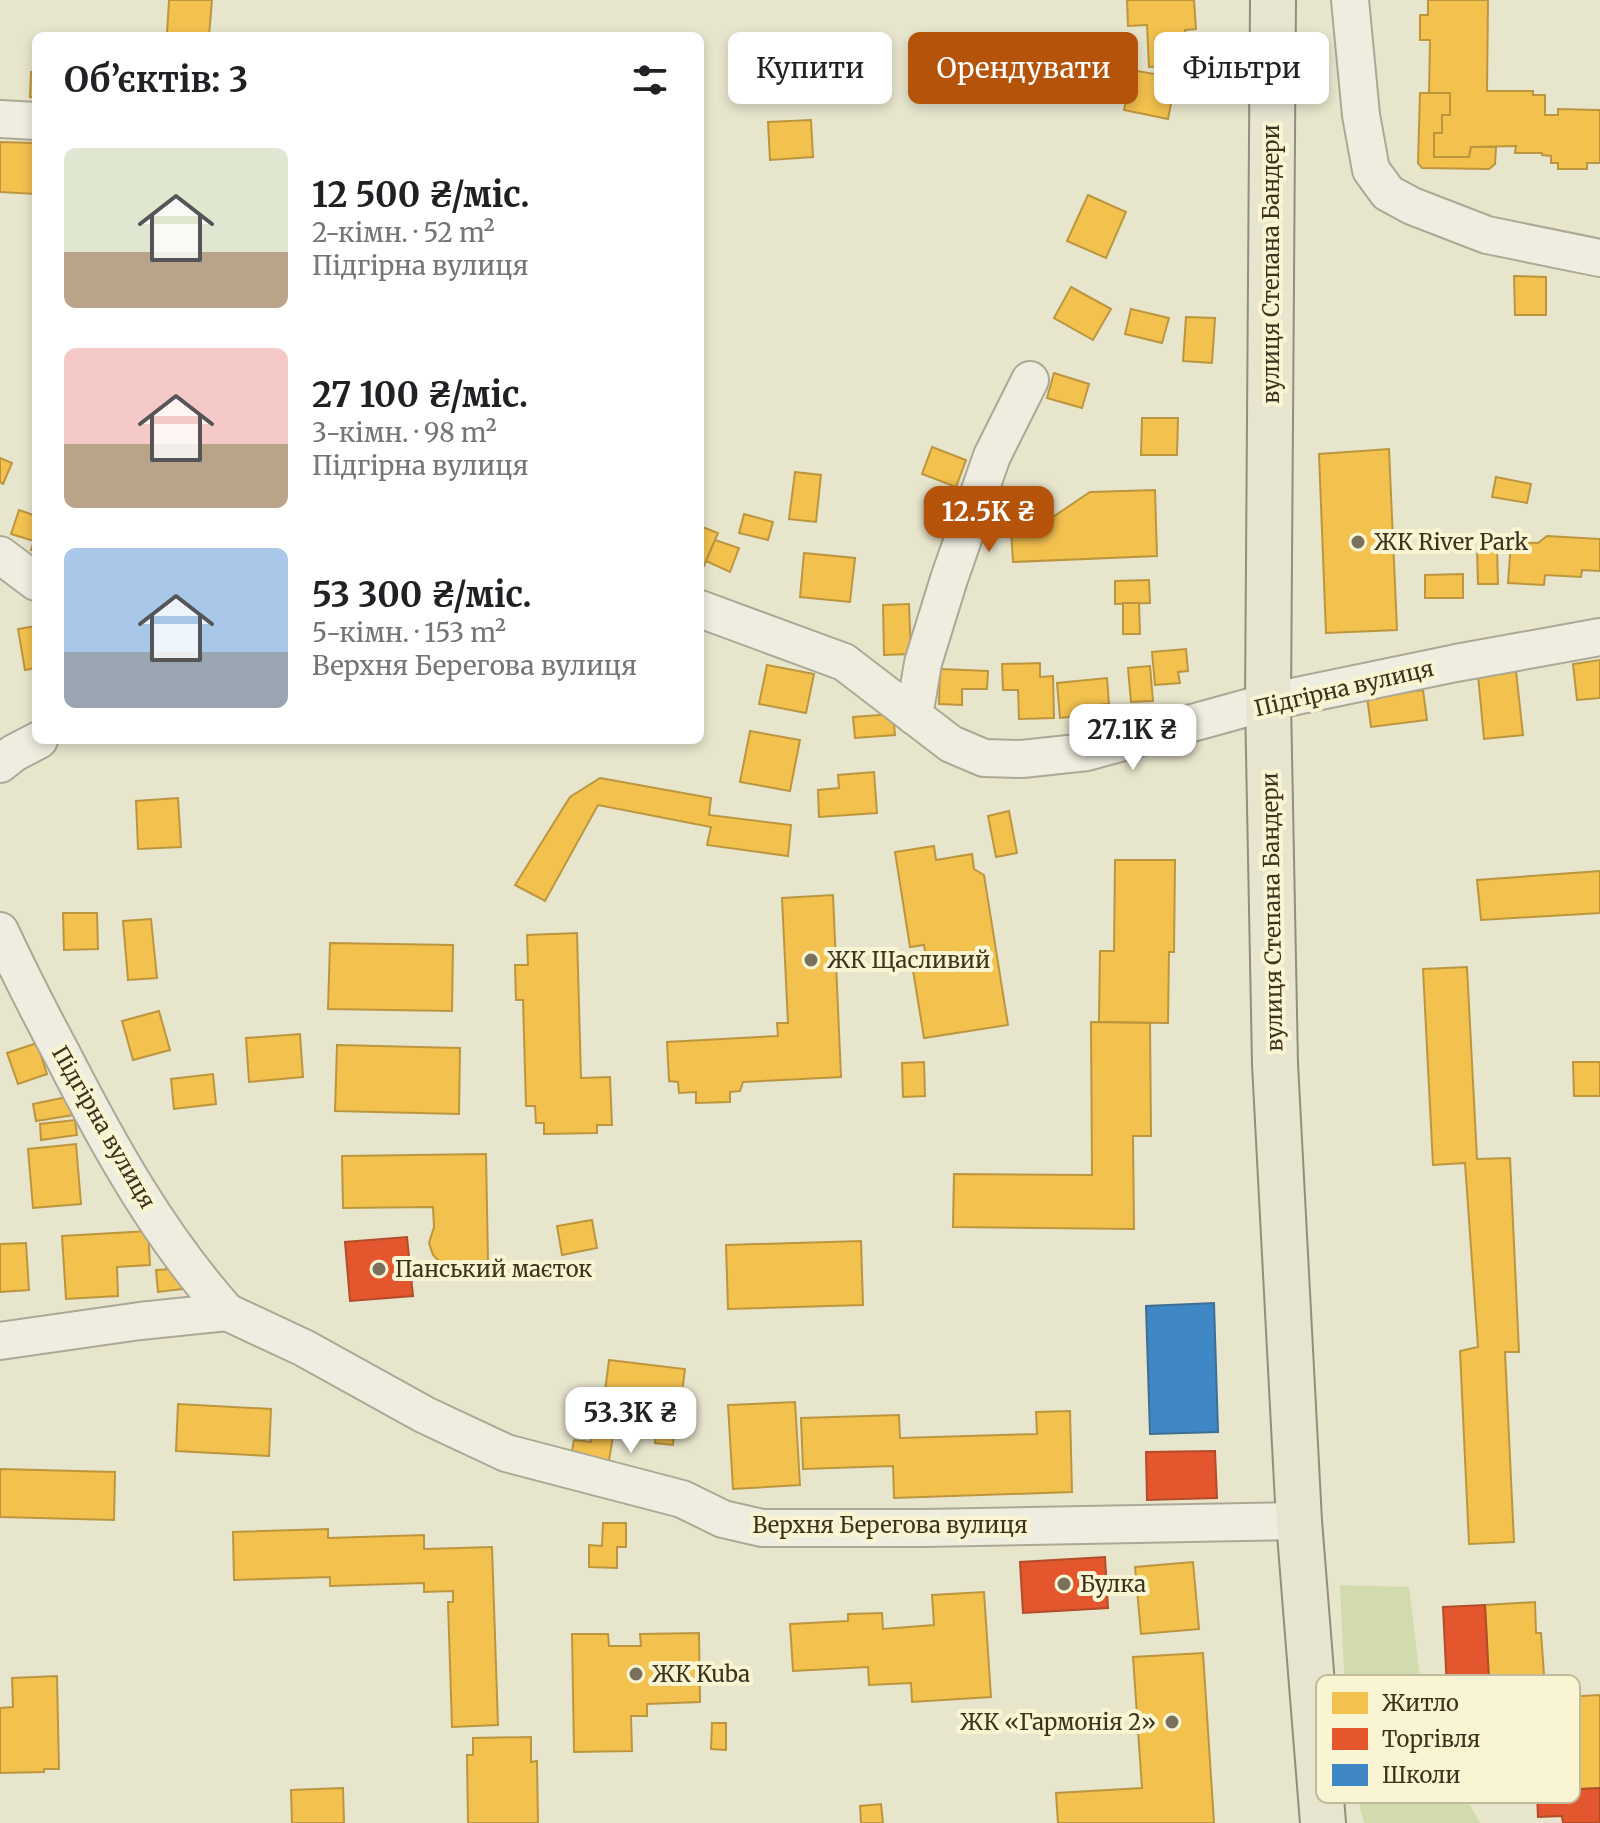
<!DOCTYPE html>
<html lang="uk">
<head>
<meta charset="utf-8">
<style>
  :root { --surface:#fff; --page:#f6f6f6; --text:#202124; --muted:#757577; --accent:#b45309 }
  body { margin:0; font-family:Merriweather,serif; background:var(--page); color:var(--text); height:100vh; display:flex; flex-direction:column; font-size:30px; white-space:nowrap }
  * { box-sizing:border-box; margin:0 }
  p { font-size:26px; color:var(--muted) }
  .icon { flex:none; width:44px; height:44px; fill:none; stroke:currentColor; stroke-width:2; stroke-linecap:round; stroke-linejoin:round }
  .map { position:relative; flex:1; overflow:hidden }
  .drawer { position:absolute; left:32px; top:32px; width:672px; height:712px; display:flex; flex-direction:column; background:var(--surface); border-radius:12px; box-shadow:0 4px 12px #0003 }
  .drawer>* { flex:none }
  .hud { position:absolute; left:728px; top:32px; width:752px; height:72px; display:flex; gap:16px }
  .price { position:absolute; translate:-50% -68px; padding:0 18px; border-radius:16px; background:#fff; color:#222; font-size:26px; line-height:52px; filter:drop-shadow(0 2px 4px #0008) }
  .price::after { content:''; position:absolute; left:50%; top:48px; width:24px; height:18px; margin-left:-12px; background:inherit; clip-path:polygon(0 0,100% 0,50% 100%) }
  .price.selected { background:var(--accent); color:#fff }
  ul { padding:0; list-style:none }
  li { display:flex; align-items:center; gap:24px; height:200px; padding:0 32px }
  li span { display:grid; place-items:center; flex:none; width:224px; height:160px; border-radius:12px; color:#555 }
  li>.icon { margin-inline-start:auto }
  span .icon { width:96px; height:96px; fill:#fffc; stroke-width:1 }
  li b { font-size:34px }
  h2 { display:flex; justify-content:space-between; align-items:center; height:96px; padding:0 32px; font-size:34px }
  .pill { padding:0 28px; border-radius:12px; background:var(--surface); box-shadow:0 4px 12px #0003; font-size:28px; line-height:72px }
  .pill.selected { background:var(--accent); color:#fff }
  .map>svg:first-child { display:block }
  .green { fill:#d2dbae }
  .homes { fill:#f2c14e; stroke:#bc963f; stroke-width:2 }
  .shops { fill:#e4572e; stroke:#b24c29; stroke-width:2 }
  .schools { fill:#3f88c5; stroke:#3e6e93; stroke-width:2 }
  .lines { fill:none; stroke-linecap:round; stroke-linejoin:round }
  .minor-casing { stroke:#ada896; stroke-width:40 }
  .major-casing { stroke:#928e7d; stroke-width:48 }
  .minor { stroke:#efede0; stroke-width:36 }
  .major { stroke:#e7e4d0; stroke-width:44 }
  .poi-dot { fill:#79715b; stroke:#f9f5d3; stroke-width:3 }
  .labels { text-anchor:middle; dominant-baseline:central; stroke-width:8; stroke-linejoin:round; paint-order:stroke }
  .street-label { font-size:22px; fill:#3d321d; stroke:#f9f5d3 }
  .poi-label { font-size:22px; fill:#3d321d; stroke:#f9f5d3; text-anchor:start }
  .key { fill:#f9f5d3; stroke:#c1ba9c; stroke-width:2 }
  .key-label { font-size:22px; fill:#3d321d }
</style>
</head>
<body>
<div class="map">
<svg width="1600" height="1823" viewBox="0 0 1600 1823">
  <rect width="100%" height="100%" fill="#e8e5cd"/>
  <path class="green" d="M1340,1585L1409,1587L1426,1727L1480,1823H1364L1348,1761Z"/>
  <g class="homes">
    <path d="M169,0H212L209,36L167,33Z"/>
    <path d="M1127,0H1194L1196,29L1185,30L1187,65L1149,67L1147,25L1128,26Z"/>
    <path d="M1428,0H1488L1487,91H1533V95H1545V115H1558V109L1600,110V163H1587V169H1558V163H1551V156L1542,155V153H1515L1516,146L1471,147L1469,157H1434V133H1442V115H1450V93L1429,94L1430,40H1420V15H1428Z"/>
    <path d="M1132,70L1176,78L1168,119L1124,110Z"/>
    <path d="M31,72H36V97H30Z"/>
    <path d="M1420,93H1450V115H1442V133H1434V157H1469L1471,147H1496L1495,164L1489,169L1422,168L1418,163Z"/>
    <path d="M811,120L813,157L770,160L768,122Z"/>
    <path d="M0,142L36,143V194L0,192Z"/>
    <path d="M1088,195L1126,212L1106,258L1067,241Z"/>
    <path d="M1514,276L1546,277V315H1515Z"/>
    <path d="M1071,287L1111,309L1093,340L1054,318Z"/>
    <path d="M1131,309L1169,318L1162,343L1125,334Z"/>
    <path d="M1186,317L1215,318L1212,363L1183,361Z"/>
    <path d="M1054,373L1089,384L1082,408L1047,398Z"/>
    <path d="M1142,418H1178L1177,455H1141Z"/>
    <path d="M932,447L966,460L956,487L922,474Z"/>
    <path d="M1389,449L1397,630L1326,633L1319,454Z"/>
    <path d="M0,458L12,463L3,484L0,482Z"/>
    <path d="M795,472L821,475L816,522L789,519Z"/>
    <path d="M1496,477L1531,484L1527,503L1492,497Z"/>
    <path d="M1155,490L1157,556L1013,562L1011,528L1038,527L1090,492Z"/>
    <path d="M19,510L36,516V552L31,550L34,541L11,534Z"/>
    <path d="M744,514L773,522L768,540L739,533Z"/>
    <path d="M700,526L718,533L704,566L700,565Z"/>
    <path d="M1547,536L1600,539V571L1582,570L1581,577L1545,575L1544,585L1508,583L1511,542L1538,543Z"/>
    <path d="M715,540L739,548L730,572L706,561Z"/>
    <path d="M1497,547L1498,584H1478L1477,548Z"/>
    <path d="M804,553L855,558L850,602L800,597Z"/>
    <path d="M1463,574V598H1425V575Z"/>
    <path d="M1149,580L1150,603L1115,604V581Z"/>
    <path d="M1123,603H1139L1140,634H1123Z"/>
    <path d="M909,604L911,654L884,655L883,605Z"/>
    <path d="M36,626V668L25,670L18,629Z"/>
    <path d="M1186,649L1188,671L1178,672L1180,683L1155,685L1152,652Z"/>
    <path d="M1600,660V698L1577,700L1573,664Z"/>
    <path d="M1040,663V677L1053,676L1054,718L1019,719L1018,690H1003L1002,664Z"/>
    <path d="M767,665L814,674L806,713L759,704Z"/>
    <path d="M1150,666L1153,701L1131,702L1128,668Z"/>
    <path d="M940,669L988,671L987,689H962V705L939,704Z"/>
    <path d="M1516,671L1523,735L1484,739L1478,675Z"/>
    <path d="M1107,678L1109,704L1077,707L1078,716L1060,718L1057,683Z"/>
    <path d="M1423,690L1427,720L1371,727L1367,697Z"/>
    <path d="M893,714L895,735L855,738L853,717Z"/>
    <path d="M750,731L800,740L790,791L740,782Z"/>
    <path d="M874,772L877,813L819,817L818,790L839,788L838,775Z"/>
    <path d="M600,778L711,798L709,815L791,825L788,856L707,845L711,827L598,805L545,901L515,885L570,797Z"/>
    <path d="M178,798L181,847L138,849L136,801Z"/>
    <path d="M1009,811L1017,853L996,857L988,816Z"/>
    <path d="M934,846L936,860L972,854L974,869L984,875L1008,1025L924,1038L911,958L926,956L924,945L910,947L895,852Z"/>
    <path d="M1115,860H1175L1174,952H1169L1168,1023L1099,1022L1100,951H1114Z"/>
    <path d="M1600,871V913L1481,920L1477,880Z"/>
    <path d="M833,895L841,1077L743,1082L740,1091L730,1092V1102L696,1103V1092L679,1093L678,1082L669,1081L667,1042L778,1036L777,1023H788L782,898Z"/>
    <path d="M63,913H97L98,949L64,950Z"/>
    <path d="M151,919L157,978L128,980L123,921Z"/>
    <path d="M577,933L581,1078L610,1077L612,1125H597V1133L544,1134V1123H536L535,1106H526L523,1000H516L515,965H528L527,935Z"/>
    <path d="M330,943L453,945L452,1011L328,1009Z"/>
    <path d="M1467,967L1477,1159L1510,1158L1519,1352H1505L1514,1542L1469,1544L1460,1351L1478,1347L1465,1163L1433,1165L1423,969Z"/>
    <path d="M159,1011L170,1050L133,1060L122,1021Z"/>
    <path d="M1091,1022L1150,1023L1151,1136H1133L1134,1229L953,1227L954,1174L1092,1175Z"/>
    <path d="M300,1034L303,1077L249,1082L246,1038Z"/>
    <path d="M37,1043L47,1074L18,1084L7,1053Z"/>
    <path d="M337,1045L460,1048L459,1114L335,1111Z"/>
    <path d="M924,1062L925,1096L903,1097L902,1063Z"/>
    <path d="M1573,1062H1600V1096H1574Z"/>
    <path d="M213,1074L216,1104L174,1109L171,1079Z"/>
    <path d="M67,1097L74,1115L36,1121L33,1104Z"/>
    <path d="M75,1120L77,1135L41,1140L40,1124Z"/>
    <path d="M76,1144L81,1204L33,1208L28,1149Z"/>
    <path d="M486,1154L488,1262H440L433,1255L429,1243L434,1227L433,1207L343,1208L342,1156Z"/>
    <path d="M592,1220L597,1248L562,1255L557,1226Z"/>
    <path d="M148,1231L150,1265L117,1267L118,1296L66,1299L62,1236Z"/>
    <path d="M861,1241L863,1305L728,1309L726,1245Z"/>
    <path d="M26,1243L29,1290L0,1292V1244Z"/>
    <path d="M173,1269L191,1288L158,1292L156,1270Z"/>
    <path d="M609,1360L685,1369L681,1400L605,1391Z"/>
    <path d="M795,1402L800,1485L733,1489L728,1405Z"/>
    <path d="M178,1404L271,1409L269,1456L176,1451Z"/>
    <path d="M1070,1411L1072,1492L894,1498L893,1466L803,1469L801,1418L899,1415L900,1438L1037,1434L1036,1412Z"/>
    <path d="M658,1420L675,1422L673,1445L655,1443Z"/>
    <path d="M593,1428L614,1431L608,1466L570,1461L574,1440L591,1442Z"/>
    <path d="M0,1469L115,1472L114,1520L0,1517Z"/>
    <path d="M603,1523H626V1547H617V1568L589,1567V1545L602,1546Z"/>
    <path d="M328,1529V1538L424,1535V1549L492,1547L498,1725L452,1727L448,1602H453V1591L424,1592V1583L330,1586V1577L234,1580L233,1532Z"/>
    <path d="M1193,1562L1199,1629L1141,1634L1135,1567Z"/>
    <path d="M984,1592L991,1697L912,1702L911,1683L869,1685L868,1667L793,1671L790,1624L848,1621V1614L882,1613L883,1629L934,1625L932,1595Z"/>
    <path d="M1535,1602L1536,1633H1541L1545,1688L1505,1689V1698L1490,1699L1485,1605Z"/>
    <path d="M699,1633L700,1702L647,1704V1716H631L632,1751L574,1752L572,1634H608L609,1646H641L640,1634Z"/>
    <path d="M1203,1653L1214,1823H1058L1056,1793L1142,1788L1133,1657Z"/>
    <path d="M57,1676L59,1769H44V1772L0,1773V1708L13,1707L12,1678Z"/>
    <path d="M1600,1695V1788L1580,1789L1579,1774L1554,1775L1553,1748L1525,1750L1523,1712L1546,1710L1545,1698Z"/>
    <path d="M712,1723H726V1750L711,1749Z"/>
    <path d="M531,1737V1762L537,1761L538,1823H468L467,1755H473V1738Z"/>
    <path d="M343,1788L344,1823H292L291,1790Z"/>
    <path d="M881,1804L883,1823H861L860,1806Z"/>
  </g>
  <g class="shops">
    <path d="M407,1237L413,1296L350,1301L345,1242Z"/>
    <path d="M1215,1451L1217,1498L1147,1500L1146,1452Z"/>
    <path d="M1105,1557L1108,1608L1023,1613L1020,1562Z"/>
    <path d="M1485,1605L1490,1699L1505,1698V1689L1545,1688L1546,1710L1523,1712L1525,1750L1553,1748L1554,1775L1579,1774L1580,1789L1600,1788V1823H1563L1562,1816L1538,1817L1537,1793L1516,1795L1515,1779L1501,1780V1769H1491L1490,1755H1477V1744L1466,1745L1465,1731H1449L1443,1607Z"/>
  </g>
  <path class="schools" d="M1214,1303L1218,1432L1150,1434L1146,1306Z"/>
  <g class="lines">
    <g class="minor-casing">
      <g id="minor">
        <path d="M1350,0L1361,115L1371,170L1388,193L1412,206L1487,235L1600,258"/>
        <path d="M0,119L36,121"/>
        <path d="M0,555L36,582"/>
        <path d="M700,609L844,662L951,744L984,758L1022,759L1087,752L1268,702L1456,663L1600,637"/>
        <path d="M914,716L923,663L949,579L992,456L1030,380"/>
        <path d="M0,764L14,753L39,740"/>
        <path d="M0,931C20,974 41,1015 63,1056C109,1146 159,1236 227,1312"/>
        <path d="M0,1341L140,1321L227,1312L304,1348L425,1415L506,1453L682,1499L723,1519L762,1528H922L1299,1521"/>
      </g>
    </g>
    <g class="major-casing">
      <path id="major" d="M1273,0L1268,702L1275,1064L1299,1521L1323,1823"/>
    </g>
    <use href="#minor" class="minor"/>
    <use href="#major" class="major"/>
  </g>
  <g class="poi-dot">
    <circle cx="1358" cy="542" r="8"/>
    <circle cx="811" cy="960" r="8"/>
    <circle cx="379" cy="1269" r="8"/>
    <circle cx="1064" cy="1584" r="8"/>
    <circle cx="636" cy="1674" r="8"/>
    <circle cx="1172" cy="1722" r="8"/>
  </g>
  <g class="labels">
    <g class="street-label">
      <text transform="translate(1271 264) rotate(-90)">вулиця Степана Бандери</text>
      <text transform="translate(1344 688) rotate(-13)">Підгірна вулиця</text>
      <text transform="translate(1272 912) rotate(-91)">вулиця Степана Бандери</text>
      <text transform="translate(104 1127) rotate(60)">Підгірна вулиця</text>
      <text x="890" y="1525">Верхня Берегова вулиця</text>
    </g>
    <g class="poi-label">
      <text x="1374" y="542">ЖК River Park</text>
      <text x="827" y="960">ЖК Щасливий</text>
      <text x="395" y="1269">Панський маєток</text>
      <text x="1080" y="1584">Булка</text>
      <text x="652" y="1674">ЖК Kuba</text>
      <text x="1156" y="1722" text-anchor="end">ЖК «Гармонія 2»</text>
    </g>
  </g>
  <rect x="1316" y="1675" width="264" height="128" rx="12" class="key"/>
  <rect x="1332" y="1692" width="36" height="22" fill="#f2c14e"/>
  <rect x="1332" y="1728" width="36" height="22" fill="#e4572e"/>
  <rect x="1332" y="1764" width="36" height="22" fill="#3f88c5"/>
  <g class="key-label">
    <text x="1382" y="1711">Житло</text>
    <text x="1382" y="1747">Торгівля</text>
    <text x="1382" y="1783">Школи</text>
  </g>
</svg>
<b class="price selected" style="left:989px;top:554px">12.5K ₴</b>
<b class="price" style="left:1133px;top:772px">27.1K ₴</b>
<b class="price" style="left:631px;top:1455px">53.3K ₴</b>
<div class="hud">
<a class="pill">Купити</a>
<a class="pill selected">Орендувати</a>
<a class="pill">Фільтри</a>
</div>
<section class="drawer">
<h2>Об’єктів: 3<svg class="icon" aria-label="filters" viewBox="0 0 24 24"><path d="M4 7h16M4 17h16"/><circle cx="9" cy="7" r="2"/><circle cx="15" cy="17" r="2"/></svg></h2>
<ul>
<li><span style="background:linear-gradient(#dfe7d0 65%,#b9a48a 0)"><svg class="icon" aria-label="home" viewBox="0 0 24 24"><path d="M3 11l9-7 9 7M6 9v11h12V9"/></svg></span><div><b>12 500 ₴/міс.</b><p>2-кімн. · 52 m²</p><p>Підгірна вулиця</p></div></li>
<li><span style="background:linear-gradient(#f6c9c9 60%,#b9a48a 0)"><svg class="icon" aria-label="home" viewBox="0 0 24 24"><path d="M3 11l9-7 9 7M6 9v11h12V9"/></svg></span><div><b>27 100 ₴/міс.</b><p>3-кімн. · 98 m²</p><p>Підгірна вулиця</p></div></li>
<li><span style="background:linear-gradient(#a9c7e8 65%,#9aa5b1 0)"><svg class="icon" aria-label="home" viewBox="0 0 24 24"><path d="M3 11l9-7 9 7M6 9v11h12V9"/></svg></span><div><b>53 300 ₴/міс.</b><p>5-кімн. · 153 m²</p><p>Верхня Берегова вулиця</p></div></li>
</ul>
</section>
</div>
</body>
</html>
